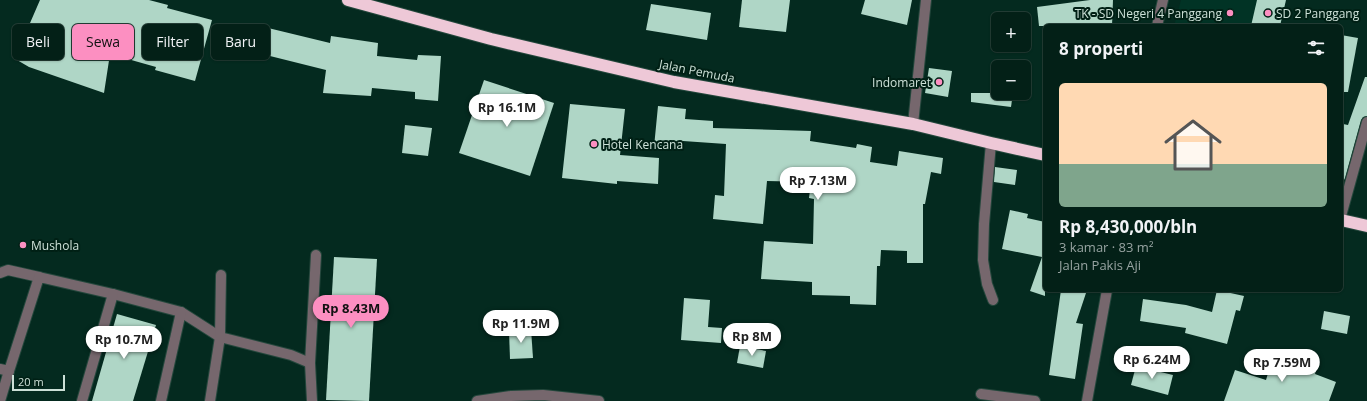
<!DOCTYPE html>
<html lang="id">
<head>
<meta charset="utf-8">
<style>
  :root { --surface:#032017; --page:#112d24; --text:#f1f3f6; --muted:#97a3a1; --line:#243e36; --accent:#fc8fc1 }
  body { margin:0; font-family:"Open Sans",sans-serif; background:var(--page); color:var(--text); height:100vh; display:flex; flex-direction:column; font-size:15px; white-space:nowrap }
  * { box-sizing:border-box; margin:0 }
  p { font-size:13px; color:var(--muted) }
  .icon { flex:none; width:22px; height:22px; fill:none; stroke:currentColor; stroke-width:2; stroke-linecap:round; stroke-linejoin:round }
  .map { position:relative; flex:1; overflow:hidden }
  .sheet { position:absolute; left:1043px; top:24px; width:300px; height:268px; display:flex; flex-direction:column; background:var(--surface); border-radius:6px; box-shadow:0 1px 3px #0004,0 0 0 1px var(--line) }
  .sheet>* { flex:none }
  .guide { position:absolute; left:12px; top:24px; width:380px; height:36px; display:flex; gap:8px }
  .controls { position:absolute; left:991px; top:12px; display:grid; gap:8px }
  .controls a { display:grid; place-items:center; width:40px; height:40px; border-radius:6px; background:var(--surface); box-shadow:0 1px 3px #0004,0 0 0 1px var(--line); font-size:20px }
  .scale { position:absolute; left:12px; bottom:10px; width:53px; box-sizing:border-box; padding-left:4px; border:2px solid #cce0d7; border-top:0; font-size:11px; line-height:14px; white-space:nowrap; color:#cce0d7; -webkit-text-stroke:3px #002015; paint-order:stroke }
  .price { position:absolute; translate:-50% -34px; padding:0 9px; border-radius:14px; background:#fff; color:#222; font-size:13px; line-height:26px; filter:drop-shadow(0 1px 2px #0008) }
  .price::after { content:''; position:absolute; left:50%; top:24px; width:12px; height:9px; margin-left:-6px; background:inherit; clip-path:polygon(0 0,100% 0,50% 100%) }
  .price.on { background:var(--accent); color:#111 }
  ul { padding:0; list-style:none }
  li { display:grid; align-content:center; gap:8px; height:212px; padding:0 16px }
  li span { display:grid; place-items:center; height:124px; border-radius:6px; color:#555 }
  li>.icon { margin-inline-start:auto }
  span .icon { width:72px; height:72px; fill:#fffc; stroke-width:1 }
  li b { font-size:17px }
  h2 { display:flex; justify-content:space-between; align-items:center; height:48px; padding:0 16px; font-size:17px }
  .chip { padding:0 14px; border-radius:6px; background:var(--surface); box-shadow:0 1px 3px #0004,0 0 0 1px var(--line); font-size:14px; line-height:36px }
  .chip.on { background:var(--accent); color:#111 }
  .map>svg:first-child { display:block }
  .built { fill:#013325 }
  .building { fill:#afd6c6 }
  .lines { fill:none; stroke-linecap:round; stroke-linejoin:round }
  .minor-casing { stroke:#24473c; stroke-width:12 }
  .highway-casing { stroke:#24473c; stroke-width:14 }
  .minor { stroke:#76676d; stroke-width:10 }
  .highway { stroke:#eec8d7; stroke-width:12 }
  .poi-dot { fill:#fc8fc1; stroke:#002015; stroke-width:1.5 }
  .labels { text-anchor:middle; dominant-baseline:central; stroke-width:4; stroke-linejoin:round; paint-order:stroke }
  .poi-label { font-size:12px; fill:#cce0d7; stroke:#002015; text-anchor:start }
  .street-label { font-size:12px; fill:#cce0d7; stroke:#002015 }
</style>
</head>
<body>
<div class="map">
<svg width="1367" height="401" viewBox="0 0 1367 401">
  <rect width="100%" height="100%" fill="#042a1f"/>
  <path class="built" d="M1181,0H1286L1280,26H1174Z"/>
  <g class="building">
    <path d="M40,0H149L168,5L167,8L212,20L195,81L155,70L156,67L110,54L104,93L29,67L17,60L27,30Z"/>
    <path d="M742,0H790L786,32L739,27Z"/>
    <path d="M865,0H912L907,25L861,14Z"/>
    <path d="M1090,0H1113L1112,26H1039L1037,7Z"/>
    <path d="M1257,0H1286L1280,26H1251Z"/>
    <path d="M651,4L711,13L707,40L646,30Z"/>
    <path d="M264,27L330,43L331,36L378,43L377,56L417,60L418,55L441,56L438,101L415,99V92L372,88L371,96L323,93L326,70L258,53Z"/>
    <path d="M1341,35L1358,38L1348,92H1341Z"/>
    <path d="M929,68L952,71L948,97L925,93Z"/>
    <path d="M1365,77H1367V116L1363,117L1361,120L1345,178L1342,184H1341V132L1343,124L1348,125Z"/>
    <path d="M484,80L554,103L530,176L459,153Z"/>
    <path d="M971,93H1013L1011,107L971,102Z"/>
    <path d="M570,104L625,109L620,155L659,158L658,184L617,181V184L562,178Z"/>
    <path d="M658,106L686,109L685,119L713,121V128L811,131L810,141L856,148L857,144L872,147L870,162L897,166L899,151L943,158L941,174L931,172L925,204H923V263H907V251L881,250L880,266H877L876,305L850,304V296L812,295V282L761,279L764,241L813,244L814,199L809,198L811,182L767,181L763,224L713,219L715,195L724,196L726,144L683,141L682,150L654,147Z"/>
    <path d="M405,125L432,128L428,156L402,153Z"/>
    <path d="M995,167L1017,170L1015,185L994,182Z"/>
    <path d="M1010,210L1028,214L1027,218L1045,222V296L1030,291L1042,257L1002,249Z"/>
    <path d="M334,257L377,259L369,401L326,400Z"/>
    <path d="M1061,290H1087L1076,323L1083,324L1075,379L1049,375Z"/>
    <path d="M1217,290L1244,296L1240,311L1236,310L1227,344L1185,333L1186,328L1140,321L1143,299L1186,305L1212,312Z"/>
    <path d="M684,298L710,300L708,327L722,328L721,343L681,340Z"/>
    <path d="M1324,311L1350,316L1347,334L1321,329Z"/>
    <path d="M117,314L156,325L133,401H92Z"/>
    <path d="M531,329L533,358L510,359L509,331Z"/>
    <path d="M740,346L766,351L763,368L737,363Z"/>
    <path d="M1275,350L1318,363L1315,374L1336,382L1329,401H1224L1235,370L1266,380Z"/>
    <path d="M1136,366L1173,375L1168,395L1131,385Z"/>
  </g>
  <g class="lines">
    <g class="minor-casing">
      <g id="minor">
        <path d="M1157,26L1163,0"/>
        <path d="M913,124L926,0"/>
        <path d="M991,143L984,224L983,260L987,284L993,300"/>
        <path d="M1341,216L1367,122"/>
        <path d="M0,273L8,270L39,277"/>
        <path d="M0,369L9,371L39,277L113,294L181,312L220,337L291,355L310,363"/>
        <path d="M981,394L1035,401"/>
        <path d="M0,401L9,371"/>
        <path d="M82,401L113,294"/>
        <path d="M161,401L181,312"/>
        <path d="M210,401L220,337L221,275"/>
        <path d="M312,401L310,363L316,255"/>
        <path d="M477,401L511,396L543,395L599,401"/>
        <path d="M1087,401L1107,290"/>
      </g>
    </g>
    <g class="highway-casing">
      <g id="highway">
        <path d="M348,0L491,39L674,82L913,124L991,143L1045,155"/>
        <path d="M1341,220L1367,226"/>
      </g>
    </g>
    <use href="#minor" class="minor"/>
    <use href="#highway" class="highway"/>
  </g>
  <g class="poi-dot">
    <circle cx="1230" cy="13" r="4"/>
    <circle cx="1268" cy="13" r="4"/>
    <circle cx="939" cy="82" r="4"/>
    <circle cx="594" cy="144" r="4"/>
    <circle cx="23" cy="245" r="4"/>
  </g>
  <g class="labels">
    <g class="poi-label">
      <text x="1222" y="13" text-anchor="end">TK - SD Negeri 4 Panggang</text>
      <text x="1276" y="13">SD 2 Panggang</text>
      <text x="931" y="82" text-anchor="end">Indomaret</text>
      <text x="602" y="144">Hotel Kencana</text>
      <text x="31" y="245">Mushola</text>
    </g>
    <g class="street-label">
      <text transform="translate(697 71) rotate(11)">Jalan Pemuda</text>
    </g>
  </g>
</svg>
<div class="controls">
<a>+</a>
<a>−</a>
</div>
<div class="scale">20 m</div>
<b class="price" style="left:507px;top:128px">Rp 16.1M</b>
<b class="price" style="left:818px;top:201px">Rp 7.13M</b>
<b class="price on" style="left:351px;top:329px">Rp 8.43M</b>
<b class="price" style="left:521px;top:344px">Rp 11.9M</b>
<b class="price" style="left:752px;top:357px">Rp 8M</b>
<b class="price" style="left:124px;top:360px">Rp 10.7M</b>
<b class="price" style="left:1152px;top:380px">Rp 6.24M</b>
<b class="price" style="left:1282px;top:383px">Rp 7.59M</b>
<div class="guide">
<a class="chip">Beli</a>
<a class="chip on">Sewa</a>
<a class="chip">Filter</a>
<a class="chip">Baru</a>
</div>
<section class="sheet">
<h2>8 properti<svg class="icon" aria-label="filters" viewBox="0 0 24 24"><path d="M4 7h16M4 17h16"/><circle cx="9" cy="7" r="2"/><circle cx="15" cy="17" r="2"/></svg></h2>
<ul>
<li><span style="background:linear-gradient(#ffd9b3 65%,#7fa58c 0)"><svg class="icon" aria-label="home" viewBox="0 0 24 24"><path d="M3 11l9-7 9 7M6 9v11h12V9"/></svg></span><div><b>Rp 8,430,000/bln</b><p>3 kamar · 83 m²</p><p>Jalan Pakis Aji</p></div></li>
</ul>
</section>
</div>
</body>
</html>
